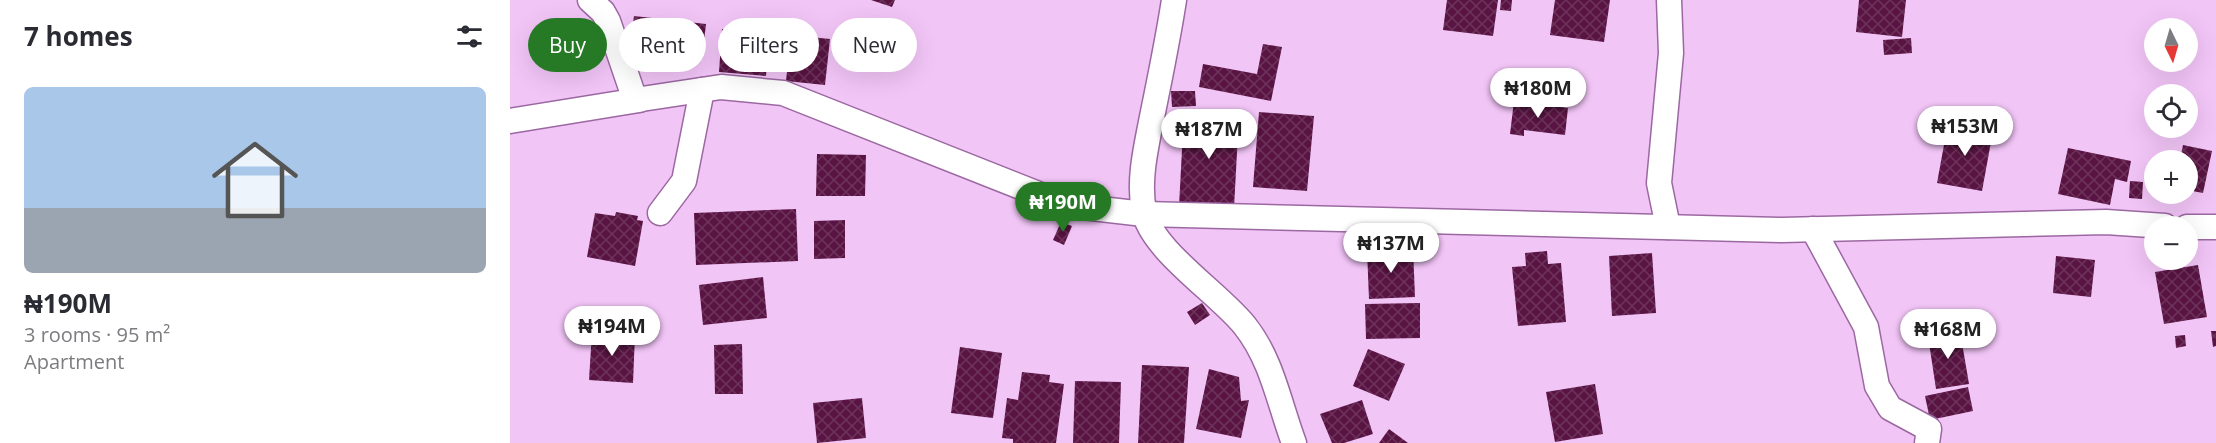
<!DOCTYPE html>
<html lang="en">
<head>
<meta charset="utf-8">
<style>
  :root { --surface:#fff; --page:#f2f2f3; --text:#2b2b33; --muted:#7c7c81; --line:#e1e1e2; --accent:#267a26 }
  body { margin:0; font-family:"Open Sans",sans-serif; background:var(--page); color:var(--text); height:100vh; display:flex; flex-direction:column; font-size:22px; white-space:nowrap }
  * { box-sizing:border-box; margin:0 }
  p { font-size:20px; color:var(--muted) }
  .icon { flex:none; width:33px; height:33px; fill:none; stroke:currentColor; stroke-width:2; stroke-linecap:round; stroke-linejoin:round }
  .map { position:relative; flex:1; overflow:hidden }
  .details { display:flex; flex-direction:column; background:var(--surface); width:510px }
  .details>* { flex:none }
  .hud { position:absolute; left:18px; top:18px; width:570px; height:54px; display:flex; gap:12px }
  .needle { width:39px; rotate:175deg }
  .tools { position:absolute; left:1634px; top:18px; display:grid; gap:12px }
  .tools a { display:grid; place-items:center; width:54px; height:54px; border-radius:50%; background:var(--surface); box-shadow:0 6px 24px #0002; font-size:30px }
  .price { position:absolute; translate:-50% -51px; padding:0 14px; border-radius:21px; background:#fff; color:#222; font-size:20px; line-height:39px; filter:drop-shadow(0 2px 3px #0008) }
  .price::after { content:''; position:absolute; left:50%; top:36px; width:18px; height:14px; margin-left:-9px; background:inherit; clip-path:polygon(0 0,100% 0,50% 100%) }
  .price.active { background:var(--accent); color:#fff }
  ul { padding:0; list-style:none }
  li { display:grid; align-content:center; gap:12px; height:318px; padding:0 24px }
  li+li { border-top:2px solid var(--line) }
  li span { display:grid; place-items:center; height:186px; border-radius:9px; color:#555 }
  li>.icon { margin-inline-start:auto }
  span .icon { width:108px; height:108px; fill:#fffc; stroke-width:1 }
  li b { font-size:26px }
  h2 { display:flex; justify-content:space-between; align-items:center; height:72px; padding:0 24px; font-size:26px }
  .pill { padding:0 21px; border-radius:27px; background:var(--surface); box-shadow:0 6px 24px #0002; font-size:21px; line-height:54px }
  .pill.active { background:var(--accent); color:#fff }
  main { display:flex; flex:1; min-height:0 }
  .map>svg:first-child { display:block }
  .building { fill:url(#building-cross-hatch) }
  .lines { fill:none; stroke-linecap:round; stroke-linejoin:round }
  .minor-casing { stroke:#9c68a2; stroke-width:27 }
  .minor { stroke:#fff; stroke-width:24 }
</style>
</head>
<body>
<main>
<section class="details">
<h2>7 homes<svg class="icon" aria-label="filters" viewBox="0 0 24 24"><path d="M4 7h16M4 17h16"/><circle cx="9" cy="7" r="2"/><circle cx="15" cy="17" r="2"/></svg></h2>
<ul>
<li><span style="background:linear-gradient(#a9c7e8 65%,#9aa5b1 0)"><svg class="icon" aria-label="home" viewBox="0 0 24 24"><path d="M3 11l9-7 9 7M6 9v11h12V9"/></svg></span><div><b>₦190M</b><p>3 rooms · 95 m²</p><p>Apartment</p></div></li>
</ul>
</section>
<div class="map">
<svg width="1706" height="443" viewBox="0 0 1706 443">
  <defs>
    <pattern id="building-cross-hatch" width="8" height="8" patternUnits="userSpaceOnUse" patternTransform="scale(1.5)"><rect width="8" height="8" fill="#591443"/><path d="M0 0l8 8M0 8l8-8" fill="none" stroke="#6d345b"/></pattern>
  </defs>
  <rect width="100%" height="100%" fill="#f2c5f7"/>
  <g class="building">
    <path d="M361,0H385L382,7Z"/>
    <path d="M937,0H988L983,36L933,30Z"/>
    <path d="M991,0H1002L1001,11L990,10Z"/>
    <path d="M1045,0H1100L1094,42L1040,35Z"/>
    <path d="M1349,0H1396L1392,37L1346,32Z"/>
    <path d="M124,16L196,24L192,59L175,57L174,64L135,60L136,53L119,51Z"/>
    <path d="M212,29L259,32L256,76L209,72Z"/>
    <path d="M281,35L320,39L315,85L276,81Z"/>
    <path d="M1401,38L1402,53L1374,55L1373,40Z"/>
    <path d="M753,44L772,47L761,101L689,87L693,64L747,74Z"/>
    <path d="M661,91H685L686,106L662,107Z"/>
    <path d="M1004,101L1058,108L1055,135L1014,130V136L1000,134Z"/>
    <path d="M674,112L729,115L724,208L669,206Z"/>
    <path d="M749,112L804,116L797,191L743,187Z"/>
    <path d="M1438,123L1483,131L1472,191L1427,183Z"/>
    <path d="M1673,145L1702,151L1693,193L1677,190V160H1670Z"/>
    <path d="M1558,148L1621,161L1617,182L1605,179L1600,205L1548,194Z"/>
    <path d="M307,154L356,155L355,196H306Z"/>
    <path d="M1620,181L1633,182L1632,199L1619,198Z"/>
    <path d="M286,209L288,261L186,265L184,213Z"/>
    <path d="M106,212L128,216L127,220L133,221L125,266L77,257L85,213L105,216Z"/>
    <path d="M335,220V258L304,259V221Z"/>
    <path d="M551,222L562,226L554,245L543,240Z"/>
    <path d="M903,248L905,297L859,299L857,250Z"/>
    <path d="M1037,251L1038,264L1051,263L1056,322L1008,326L1002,267L1016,266L1015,253Z"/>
    <path d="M1142,253L1146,313L1102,316L1099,256Z"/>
    <path d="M1546,256L1585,260L1581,297L1543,293Z"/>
    <path d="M1688,265L1697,317L1654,324L1645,272Z"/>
    <path d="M253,277L257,318L193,325L189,285Z"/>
    <path d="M692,303L700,315L685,325L677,312Z"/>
    <path d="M910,303V338L856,339L855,304Z"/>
    <path d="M1450,331L1459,384L1426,389L1418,336Z"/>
    <path d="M1701,331H1706V346L1703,347Z"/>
    <path d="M82,332L125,334L123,383L79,380Z"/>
    <path d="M1675,335L1676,346L1666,348L1665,336Z"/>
    <path d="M232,344L233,394H205L204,345Z"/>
    <path d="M450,347L492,353L483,418L441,413Z"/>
    <path d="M858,349L895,364L879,401L843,386Z"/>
    <path d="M632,365L679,367L674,443H628Z"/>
    <path d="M699,369L729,377L731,401L739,400L731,438L686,429Z"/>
    <path d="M512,372L540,375L539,382L554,384L546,443H503V439L492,438L497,398L508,400Z"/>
    <path d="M565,381L611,382L609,443H563Z"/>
    <path d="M1085,384L1093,434L1045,442L1036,392Z"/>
    <path d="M1458,387L1463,411L1420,420L1415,396Z"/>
    <path d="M352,398L356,438L307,443L303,403Z"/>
    <path d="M852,400L863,434L834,443H822L810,414Z"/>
    <path d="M879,429L898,443H869Z"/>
  </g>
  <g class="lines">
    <g class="minor-casing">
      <g id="minor">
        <path d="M80,0L93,12L98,21L125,100L211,87L273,93L541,199L573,207L634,214L1272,230L1596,222L1655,226"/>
        <path d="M664,0C658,39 650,78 642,117C636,148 628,180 634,211C641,250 710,294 735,326C762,360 769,403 784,443"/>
        <path d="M0,121L129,100"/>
        <path d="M150,213L174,181L192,90"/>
        <path d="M1158,227L1149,183L1161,53L1159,0"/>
        <path d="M1677,227H1706"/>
        <path d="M1303,229L1356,327L1367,386L1380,408L1419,429L1417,443"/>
      </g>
    </g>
    <use href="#minor" class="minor"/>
  </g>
</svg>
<div class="tools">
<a><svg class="needle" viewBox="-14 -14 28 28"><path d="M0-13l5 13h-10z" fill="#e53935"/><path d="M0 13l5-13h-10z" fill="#7c7c81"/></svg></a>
<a><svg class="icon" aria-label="locate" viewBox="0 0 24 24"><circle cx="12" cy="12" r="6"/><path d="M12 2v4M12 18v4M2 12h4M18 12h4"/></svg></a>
<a>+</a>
<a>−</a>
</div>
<b class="price" style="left:1028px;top:119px">₦180M</b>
<b class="price" style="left:1455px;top:157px">₦153M</b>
<b class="price" style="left:699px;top:160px">₦187M</b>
<b class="price active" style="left:553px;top:233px">₦190M</b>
<b class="price" style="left:881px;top:274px">₦137M</b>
<b class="price" style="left:102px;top:357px">₦194M</b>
<b class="price" style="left:1438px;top:360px">₦168M</b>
<div class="hud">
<a class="pill active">Buy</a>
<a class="pill">Rent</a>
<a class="pill">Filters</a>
<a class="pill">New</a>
</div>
</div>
</main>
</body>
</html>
